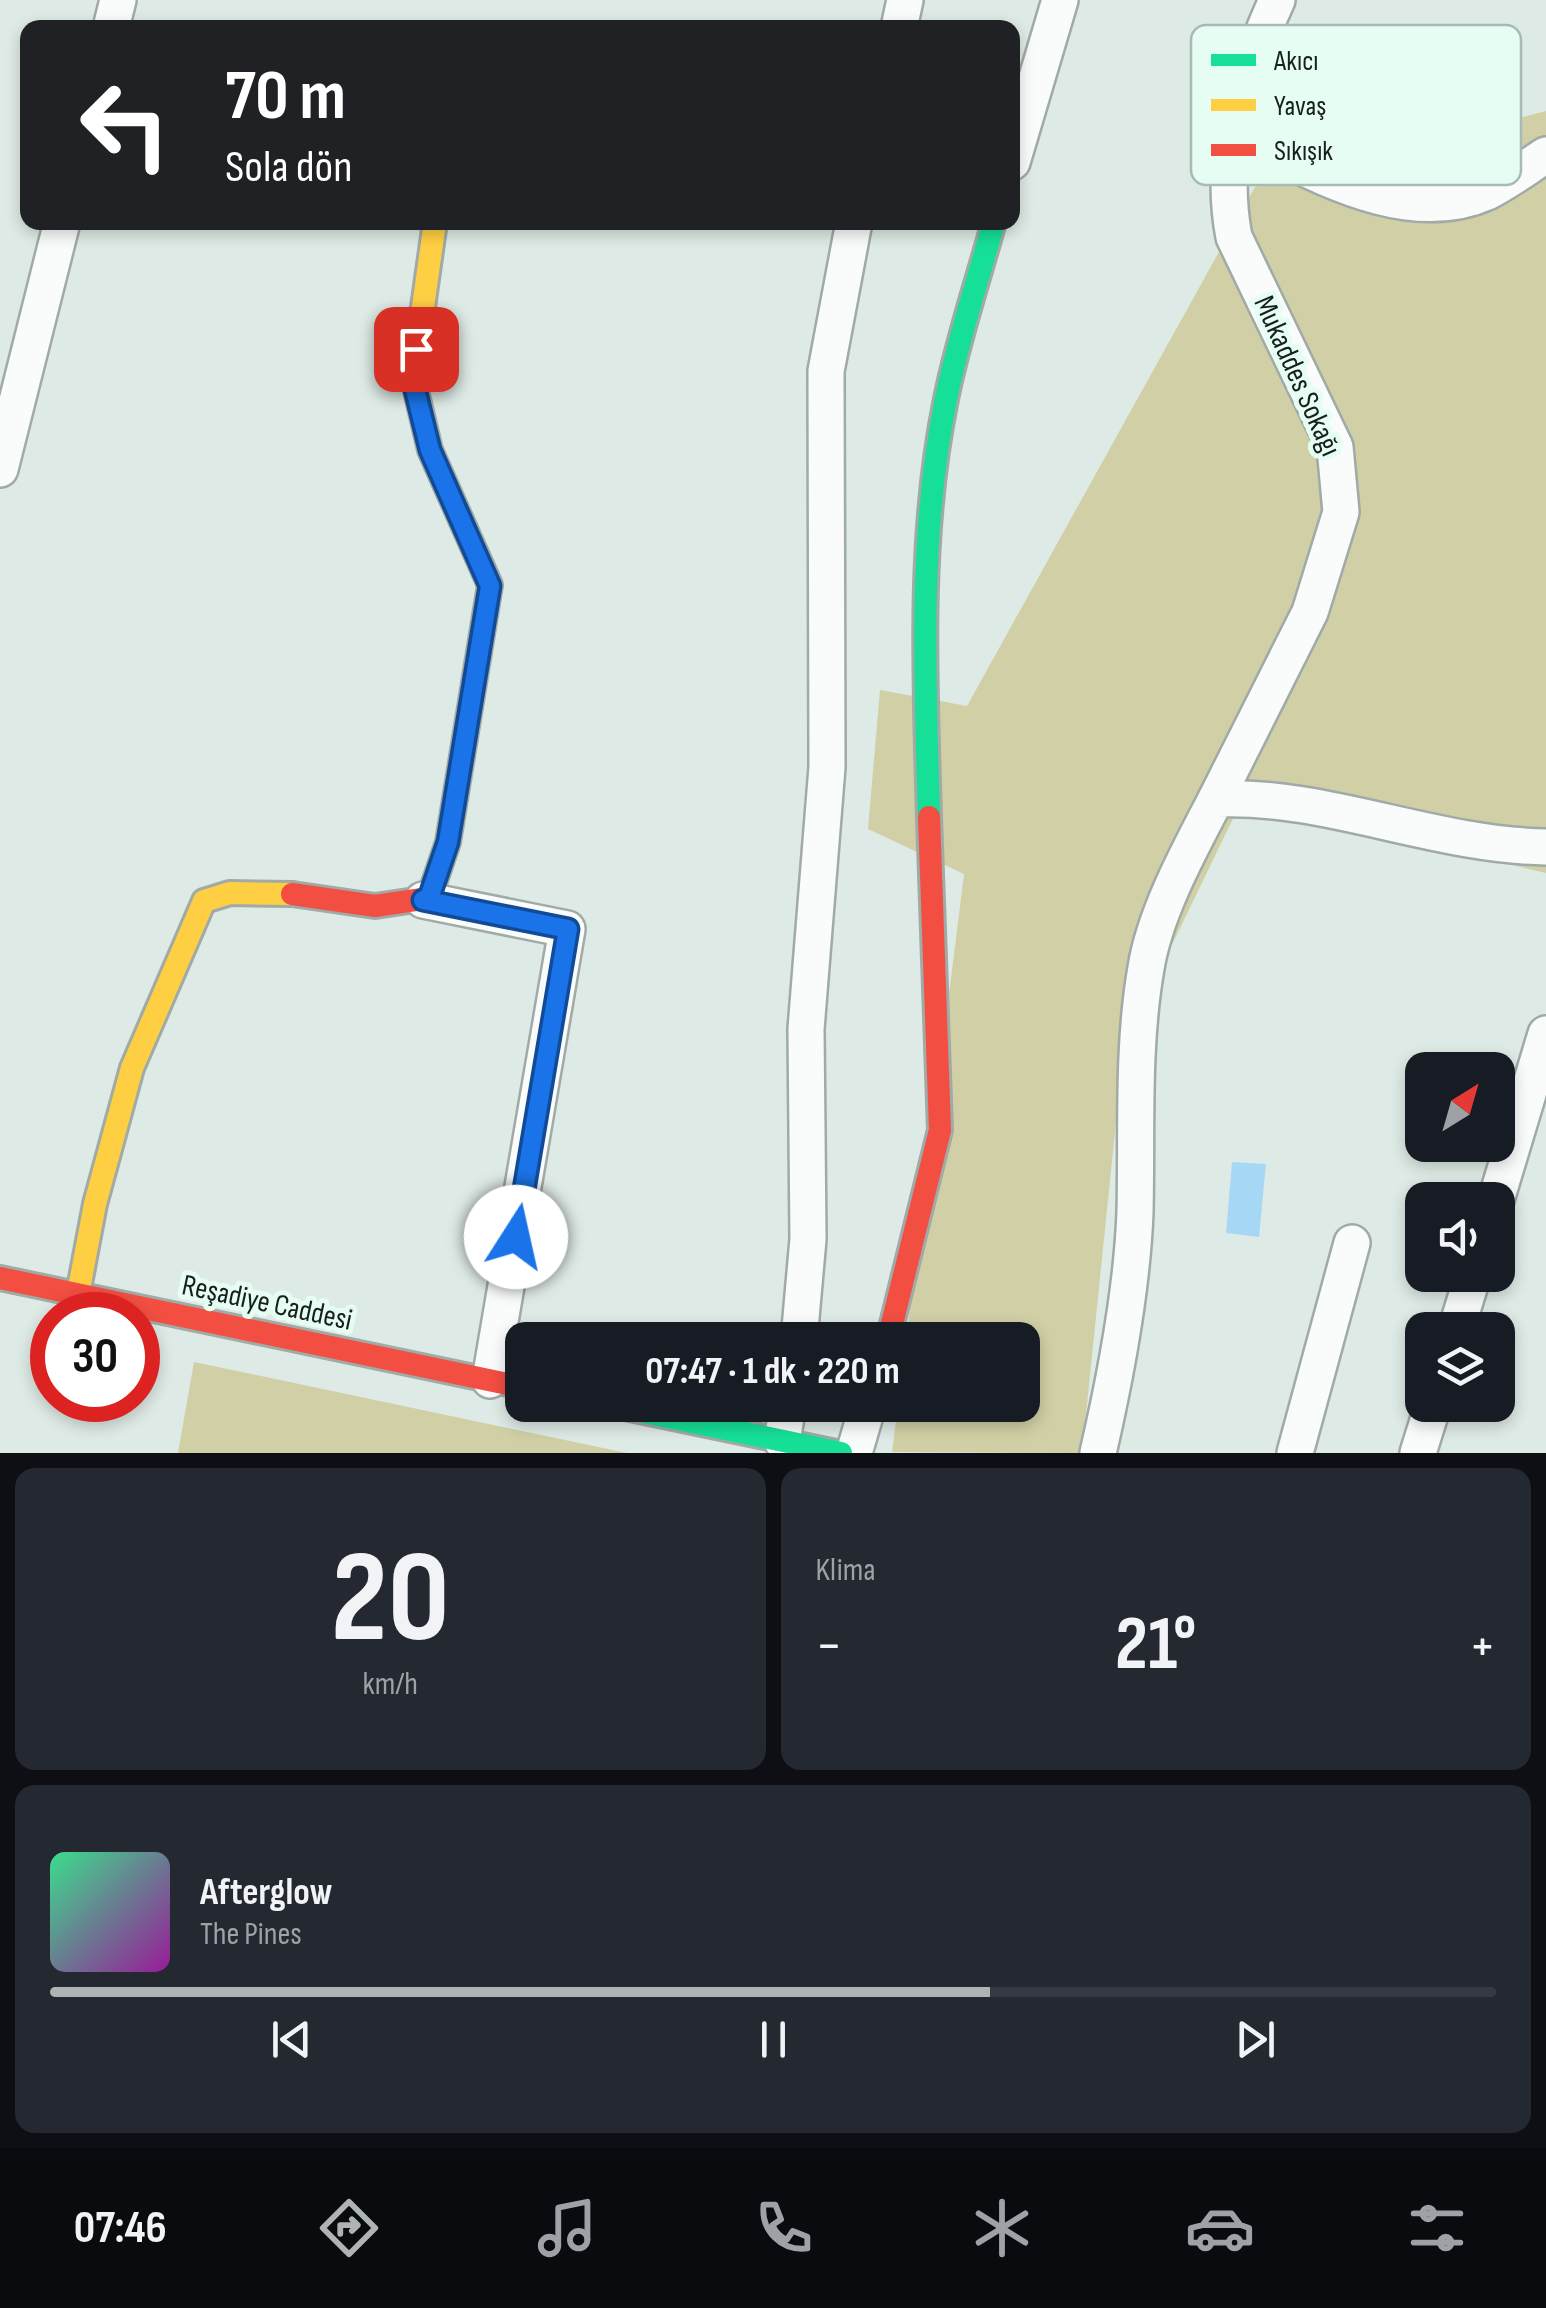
<!DOCTYPE html>
<html lang="tr">
<meta charset="utf-8">
<style>
:root{--surface:#171b24;--page:#242831;--text:#f1f3f6;--muted:#9ea1a6;--line:#363941;--accent:#aeb4b4}
body{margin:0;font-family:"Sofia Sans Condensed",sans-serif;background:var(--page);color:var(--text);height:100vh;display:flex;flex-direction:column;font-size:38px;white-space:nowrap}
*{box-sizing:border-box;margin:0}
p{font-size:32px;color:var(--muted)}
.icon{flex:none;width:55px;height:55px;fill:none;stroke:currentColor;stroke-width:2;stroke-linecap:round;stroke-linejoin:round}
.map{position:relative;height:1453px;overflow:hidden}
.sheet{display:flex;flex-direction:column;gap:15px;padding:15px;background:#0d0f14;flex:1}
.sheet>*{flex:none}
.guide{position:absolute;left:20px;top:20px;width:1000px;height:210px;border-radius:20px;box-shadow:0 5px 15px #0003;background:#202124;color:#fff;overflow:hidden}
.needle{width:65px;rotate:37deg}
.controls{position:absolute;left:1405px;top:1052px;display:grid;gap:20px}
.controls a{display:grid;place-items:center;width:110px;height:110px;border-radius:20px;background:var(--surface);box-shadow:0 5px 15px #0003;font-size:50px}
.speed{position:absolute;left:30px;top:1292px;display:flex;gap:20px;font-size:50px;font-weight:700;text-align:center}
.speed>*{display:grid;place-content:center;width:130px;height:130px;border-radius:50%;background:var(--surface);box-shadow:0 5px 15px #0003;line-height:1}
.speed .limit{border:15px solid #d22;background:#fff;color:#111}
.pin{position:absolute;display:grid;place-items:center;width:85px;height:85px;color:#fff;margin:-42px;border-radius:20px;box-shadow:0 5px 15px #0006}
.me{position:absolute;width:110px;margin:-55px;rotate:10deg;stroke-linejoin:round;filter:drop-shadow(0 0 8px #0008)}
.turn{display:flex;align-items:center;gap:35px;height:210px;padding:0 40px;font-size:45px}
.turn .icon{width:130px;height:130px;stroke-width:2.5}
.turn b{display:block;font-size:70px;line-height:85px}
.big{font-size:75px;font-weight:700;line-height:1.1}
.sheet .widget{flex:1;display:flex;flex-direction:column;justify-content:center;gap:15px;min-width:0;padding:0 35px;border-radius:20px;background:var(--page)}
.sheet .dial{align-items:center;gap:0}
.dial b{font-size:130px;line-height:1}
.song{display:flex;align-items:center;gap:30px}
.cover{width:120px;height:120px;border-radius:15px;background:linear-gradient(135deg,hsl(150 70% 55%),hsl(300 70% 35%))}
.played{height:10px;border-radius:5px;background:linear-gradient(90deg,var(--accent) 65%,var(--line) 65%)}
.keys{display:flex;justify-content:space-around;direction:ltr}
.heat{display:flex;justify-content:space-between;align-items:center;font-size:55px;direction:ltr}
.sheet .tiles{flex:1;display:grid;gap:15px;grid-template-columns:1fr 1fr}
.widget:last-child{grid-column:span 2}
.trip{position:absolute;left:505px;top:1322px;width:535px;height:100px;border-radius:20px;background:var(--surface);box-shadow:0 5px 15px #0003;font-weight:700;line-height:100px;text-align:center}
.menu{display:flex;height:160px;justify-content:space-around;align-items:center;background:#090b0e;color:var(--muted)}
.menu .icon{width:70px;height:70px}
.menu .on{color:var(--accent)}
.menu b{font-size:45px;color:var(--text)}
.map>svg:first-child{display:block}
.forest{fill:#d0cfa5}
.water{fill:#a6d8f6}
.lines{fill:none;stroke-linecap:round;stroke-linejoin:round}
.street-casing{stroke:#a0aaa6;stroke-width:40}
.fast-casing{stroke:#a0aaa6;stroke-width:28}
.slow-casing{stroke:#a0aaa6;stroke-width:28}
.jam-casing{stroke:#a0aaa6;stroke-width:28}
.street{stroke:#fafcfb;stroke-width:35}
.fast{stroke:#16e098;stroke-width:22}
.slow{stroke:#ffcf43;stroke-width:22}
.jam{stroke:#f24e42;stroke-width:22}
.route-casing{stroke:#114b97;stroke-width:25}
.route{stroke:#1a73e8;stroke-width:18}
.labels{text-anchor:middle;dominant-baseline:central;stroke-width:10;stroke-linejoin:round;paint-order:stroke}
.street-label{font-size:30px;fill:#18201d;stroke:#e5fdf3}
.key{fill:#e5fdf3;stroke:#a8bbb3;stroke-width:2.5}
.key-label{font-size:28px;fill:#18201d}
</style>
<div class="map">
<svg width="1546" height="1453" viewBox="0 0 1546 1453">
<rect width="100%" height="100%" fill="#deeae5"/>
<g class="forest">
<path d="M1546,111v762l-305,-71 -117,242 -42,409 -190,-1 6,-47h124v-65h-116l58,-466 -96,-45 12,-139 87,16 288,-519z"/>
<path d="M194,1362l433,91h-449z"/>
</g>
<path class="water" d="M1232,1162l34,2 -7,73 -33,-4z"/>
<g class="lines">
<g class="street-casing">
<g id="street">
<path d="M111,28l7,-28"/>
<path d="M899,28l6,-28"/>
<path d="M1230,133c75,33 172,97 257,59 20,-10 40,-25 59,-37"/>
<path d="M1012,162l48,-162"/>
<path d="M0,469l62,-247"/>
<path d="M1216,799l94,-187 31,-100 -6,-65 -101,-210c-16,-83 9,-162 43,-237"/>
<path d="M423,900l144,29 -77,451"/>
<path d="M1496,1200l50,-166"/>
<path d="M1456,1330l17,-55"/>
<path d="M799,1340l9,-101 -2,-210 21,-262 -1,-396 28,-149"/>
<path d="M782,1441l6,-36"/>
<path d="M854,1453l14,-48"/>
<path d="M1098,1453c18,-78 34,-161 37,-241 2,-81 -3,-164 11,-244 9,-56 44,-119 70,-169 109,-5 216,46 330,48"/>
<path d="M1295,1453l57,-210"/>
<path d="M1418,1453l15,-48"/>
</g>
</g>
<g class="fast-casing">
<g id="fast">
<path d="M929,817c-4,-138 -11,-282 17,-418 12,-60 32,-119 48,-177"/>
<path d="M611,1405l230,48"/>
</g>
</g>
<g class="slow-casing">
<g id="slow">
<path d="M413,378l22,-156"/>
<path d="M78,1294l17,-90 37,-136 72,-167 26,-8 62,1"/>
</g>
</g>
<g class="jam-casing">
<g id="jam">
<path d="M292,894l83,12 54,-8 19,-56 42,-257 -60,-135 -17,-72"/>
<path d="M0,1278l522,109"/>
<path d="M888,1340l52,-210 -11,-313"/>
</g>
</g>
<use href="#street" class="street"/>
<use href="#fast" class="fast"/>
<use href="#slow" class="slow"/>
<use href="#jam" class="jam"/>
</g>
<g class="lines">
<g class="route-casing">
<path id="route" d="M416,349l-3,32 17,69 60,136 -42,256 -19,56 -6,2 145,29 -52,308"/>
</g>
<use href="#route" class="route"/>
</g>
<g class="labels">
<g class="street-label">
<text transform="translate(1297 376) rotate(66)">Mukaddes Sokağı</text>
<text transform="translate(267 1303) rotate(12)">Reşadiye Caddesi</text>
</g>
</g>
<rect x="1191" y="25" width="330" height="160" rx="15" class="key"/>
<rect x="1211" y="54" width="45" height="12" fill="#16e098"/>
<rect x="1211" y="99" width="45" height="12" fill="#ffcf43"/>
<rect x="1211" y="144" width="45" height="12" fill="#f24e42"/>
<g class="key-label">
<text x="1274" y="70">Akıcı</text>
<text x="1274" y="115">Yavaş</text>
<text x="1274" y="160">Sıkışık</text>
</g>
</svg>
<div class="controls">
<a><svg class="needle" viewBox="-14 -14 28 28"><path d="M0-13l5 13h-10z" fill="#e53935"/><path d="M0 13l5-13h-10z" fill="#9ea1a6"/></svg></a>
<a><svg class="icon" aria-label="sound" viewBox="0 0 24 24"><path d="M4 9h4l5-4v14l-5-4H4zM17 9q2 3 0 6"/></svg></a>
<a><svg class="icon" aria-label="layers" viewBox="0 0 24 24"><path d="M12 4l9 5-9 5-9-5zM3 14l9 5 9-5"/></svg></a>
</div>
<div class="speed"><div class="limit">30</div></div>
<div class="pin" style="left:416px;top:349px;background:#d93025"><svg class="icon" aria-label="arrive" viewBox="0 0 24 24"><path d="M6 21V4h12l-3 4 3 4H6"/></svg></div>
<svg class="me" style="left:516px;top:1237px" viewBox="-20 -20 40 40"><circle r="19" fill="#fff"/><path d="M0-13L10 11 0 6-10 11z" fill="#1a73e8"/></svg>
<div class="trip">07:47 · 1 dk · 220 m</div>
<div class="guide">
<div class="turn"><svg class="icon" aria-label="left" viewBox="0 0 24 24"><path d="M17 20v-9H6M10 6l-5 5 5 5"/></svg><div><b>70 m</b>Sola dön</div></div>
</div>
</div>
<section class="sheet">
<div class="tiles">
<div class="widget dial"><b>20</b><p>km/h</p></div>
<div class="widget"><p>Klima</p>
<div class="heat"><a>−</a><b class="big">21°</b><a>+</a></div>
</div>
<div class="widget">
<div class="song"><i class="cover"></i><div><b>Afterglow</b><p>The Pines</p></div></div>
<div class="played"></div>
<div class="keys"><svg class="icon" aria-label="previous" viewBox="0 0 24 24"><path d="M18 5L8 12l10 7zM5 5v14"/></svg><svg class="icon" aria-label="pause" viewBox="0 0 24 24"><path d="M8 5v14M16 5v14"/></svg><svg class="icon" aria-label="next" viewBox="0 0 24 24"><path d="M6 5l10 7-10 7zM19 5v14"/></svg></div>
</div>
</div>
</section>
<nav class="menu">
<b>07:46</b>
<svg class="icon on" aria-label="directions" viewBox="0 0 24 24"><path d="M12 3l9 9-9 9-9-9zM9 14v-3h6M13 9l2 2-2 2"/></svg>
<svg class="icon" aria-label="music" viewBox="0 0 24 24"><path d="M9 18V5l10-2v13"/><circle cx="6" cy="18" r="3"/><circle cx="16" cy="16" r="3"/></svg>
<svg class="icon" aria-label="phone" viewBox="0 0 24 24"><path d="M5 4h4l2 5-3 2q2 4 5 5l2-3 5 2v4C11 20 4 13 5 4z"/></svg>
<svg class="icon" aria-label="climate" viewBox="0 0 24 24"><path d="M12 3v18M4 7l16 10M4 17L20 7"/></svg>
<svg class="icon" aria-label="car" viewBox="0 0 24 24"><path d="M5 17H2v-5l4-1 3-4h7l3 4 3 1v5h-3M9 17h6M6 11h13"/><circle cx="7" cy="17" r="2"/><circle cx="17" cy="17" r="2"/></svg>
<svg class="icon" aria-label="filters" viewBox="0 0 24 24"><path d="M4 7h16M4 17h16"/><circle cx="9" cy="7" r="2"/><circle cx="15" cy="17" r="2"/></svg>
</nav>
